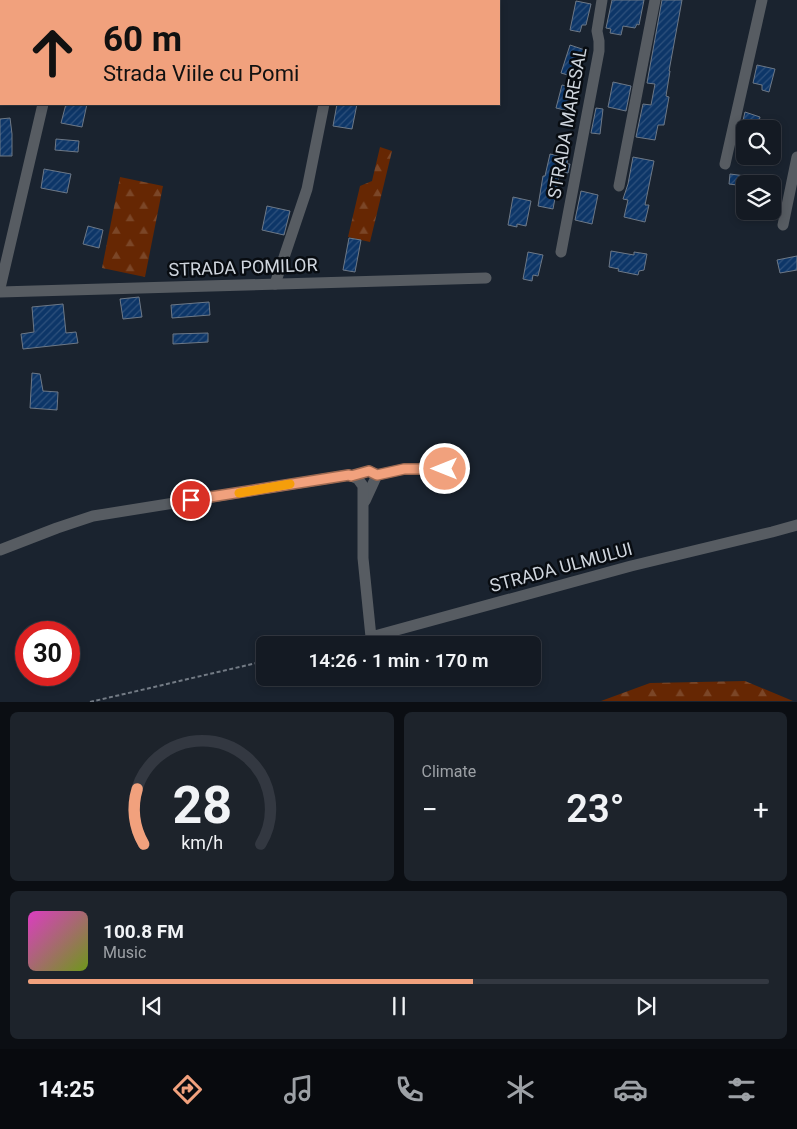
<!DOCTYPE html>
<meta charset="utf-8">
<style>
:root{--surface:#141a23;--page:#1d232b;--text:#f1f3f6;--muted:#9da1a6;--line:#333841;--accent:#f1a17d}
body{margin:0;font-family:Roboto,sans-serif;background:var(--page);color:var(--text);height:100vh;display:flex;flex-direction:column;font-size:19px;white-space:nowrap}
*{box-sizing:border-box;margin:0}
p{font-size:16px;color:var(--muted)}
.icon{flex:none;width:28px;height:28px;fill:none;stroke:currentColor;stroke-width:2;stroke-linecap:round;stroke-linejoin:round}
.map{position:relative;height:702px;overflow:hidden}
.side{display:flex;flex-direction:column;gap:10px;padding:10px;background:#0b0e13;flex:1}
.side>*{flex:none}
.guide{position:absolute;left:0px;top:0px;width:500px;height:105px;box-shadow:0 2px 8px #0003,0 0 0 1px var(--line);background:#f1a17d;color:#111;overflow:hidden}
.tools{position:absolute;left:736px;top:120px;display:grid;gap:10px}
.tools a{display:grid;place-items:center;width:45px;height:45px;border-radius:8px;background:var(--surface);box-shadow:0 2px 8px #0003,0 0 0 1px var(--line);font-size:25px}
.speed{position:absolute;left:15px;top:621px;display:flex;gap:10px;font-size:25px;font-weight:700;text-align:center}
.speed>*{display:grid;place-content:center;width:65px;height:65px;border-radius:50%;background:var(--surface);box-shadow:0 2px 8px #0003,0 0 0 1px var(--line);line-height:1}
.speed .limit{border:8px solid #d22;background:#fff;color:#111}
.pin{position:absolute;display:grid;place-items:center;width:42px;height:42px;color:#fff;margin:-21px;border:2px solid #fff;border-radius:50%;box-shadow:0 1px 5px #0007}
.me{position:absolute;width:55px;margin:-28px;rotate:270deg;stroke-linejoin:round;filter:drop-shadow(0 0 4px #0008)}
.turn{display:flex;align-items:center;gap:18px;height:105px;padding:0 20px;font-size:22px}
.turn .icon{width:65px;height:65px;stroke-width:2.5}
.turn b{display:block;font-size:35px;line-height:42px}
.big{font-size:38px;font-weight:600;line-height:1.1}
.side .card{flex:1;display:flex;flex-direction:column;justify-content:center;gap:8px;min-width:0;padding:0 18px;border-radius:8px;background:var(--page)}
.side .dial{align-items:center;gap:0}
.dial svg{height:130px;overflow:visible;fill:none;stroke:var(--line);stroke-width:7;stroke-linecap:round;text-anchor:middle}
.dial text{fill:var(--text);stroke:none}
.song{display:flex;align-items:center;gap:15px}
.cover{width:60px;height:60px;border-radius:8px;background:linear-gradient(135deg,hsl(310 70% 55%),hsl(80 70% 35%))}
.played{height:5px;border-radius:2px;background:linear-gradient(90deg,var(--accent) 60%,var(--line) 60%)}
.keys{display:flex;justify-content:space-around;direction:ltr}
.heat{display:flex;justify-content:space-between;align-items:center;font-size:28px;direction:ltr}
.side .tiles{flex:1;display:grid;gap:10px;grid-template-columns:1fr 1fr}
.card:last-child{grid-column:span 2}
.trip{position:absolute;left:256px;top:636px;width:285px;height:50px;border-radius:8px;background:var(--surface);box-shadow:0 2px 8px #0003,0 0 0 1px var(--line);font-weight:600;line-height:50px;text-align:center}
.menu{display:flex;height:80px;justify-content:space-around;align-items:center;background:#080a0e;color:var(--muted)}
.menu .icon{width:35px;height:35px}
.menu .active{color:var(--accent)}
.menu b{font-size:22px;color:var(--text)}
.map>svg:first-child{display:block}
.forest{fill:url(#forest-firs)}
.building{fill:url(#building-hatch);stroke:#6d7886}
.lines{fill:none;stroke-linecap:round;stroke-linejoin:round}
.path{stroke:#737b85;stroke-width:2;stroke-dasharray:4 2.5;stroke-linecap:butt}
.lane{stroke:#575c62;stroke-width:5.5}
.street{stroke:#575c62;stroke-width:11}
.route-casing{stroke:#9d6951;stroke-width:12}
.route{stroke:#f1a17d;stroke-width:9}
.slow{stroke:#f59e0b;stroke-width:9}
.labels{text-anchor:middle;dominant-baseline:central;stroke-width:5;stroke-linejoin:round;paint-order:stroke}
.street-label{font-size:18px;fill:#d0d6de;stroke:#080c11}
</style>
<div class="map">
<svg width="797" height="702" viewBox="0 0 797 702">
<defs>
<pattern id="forest-firs" width="22" height="20" patternUnits="userSpaceOnUse" patternTransform="scale(1.25)"><rect width="22" height="20" fill="#662703"/><path d="M5 1l3.5 6h-7zM16 11l3.5 6h-7z" fill="#7b4627"/></pattern>
<pattern id="building-hatch" width="6" height="6" patternUnits="userSpaceOnUse" patternTransform="scale(1.25)"><rect width="6" height="6" fill="#0d3668"/><path d="M-1 1l2-2M0 6l6-6M5 7l2-2" fill="none" stroke="#2f527d"/></pattern>
</defs>
<rect width="100%" height="100%" fill="#1a232f"/>
<g class="forest">
<path d="M380,147l12,4 -22,91 -22,-5 12,-51 12,-5z"/>
<path d="M120,177l43,9 -18,91 -43,-9z"/>
<path d="M745,681l48,20h-192l49,-18z"/>
</g>
<g class="building">
<path d="M612,0h32l-5,25 -2,-1 -2,4 -12,-2 -2,9 -11,-2 1,-4 -5,-1z"/>
<path d="M662,0h20l-13,71h1l-4,25 3,1 -5,28h-6l-3,15 -19,-3 7,-33 8,1 4,-21 -8,-1z"/>
<path d="M576,1l15,3 -5,21h-4l-2,7 -10,-2z"/>
<path d="M570,45l15,5 -7,22 -5,-2 -2,6 -10,-3z"/>
<path d="M757,65l18,4 -6,23 -7,-2v-5l-9,-2z"/>
<path d="M613,82l18,4 -5,25 -18,-4z"/>
<path d="M562,85l12,3 -5,23 -13,-3z"/>
<path d="M66,104h21l-5,23 -21,-4z"/>
<path d="M337,104h20l-5,25 -19,-3z"/>
<path d="M596,108l7,1 -3,25 -9,-1z"/>
<path d="M745,112l15,5 -3,12h-16z"/>
<path d="M10,118l2,16v22h-12v-37z"/>
<path d="M56,139l23,2 -1,11 -23,-2z"/>
<path d="M550,154l18,4 -1,6h3l-2,9 -8,-2 -7,38 -15,-3 5,-30h2z"/>
<path d="M633,157l21,4 -9,44h4l-4,17 -21,-5 4,-17 -5,-1 5,-15z"/>
<path d="M44,169l27,5 -4,19 -26,-5z"/>
<path d="M730,174l16,2 -1,10 -16,-2z"/>
<path d="M581,191l17,4 -6,29 -17,-4z"/>
<path d="M513,197l18,4 -5,25 -9,-2v3l-9,-2z"/>
<path d="M267,206l23,5 -6,24 -22,-5z"/>
<path d="M88,226l15,4 -4,18 -16,-4z"/>
<path d="M349,238l12,2 -6,32 -12,-2z"/>
<path d="M611,251l23,4v-3l13,2 -3,16 -5,1 -1,4 -20,-4 1,-2 -10,-2z"/>
<path d="M528,252l15,3 -5,21 -5,-1 -1,6 -9,-2z"/>
<path d="M797,256v14l-17,3 -3,-13z"/>
<path d="M139,297l3,20 -19,2 -3,-20z"/>
<path d="M209,302l1,13 -38,3 -1,-13z"/>
<path d="M63,304l3,29 10,-1 2,11 -55,6 -2,-15 13,-2 -2,-25z"/>
<path d="M208,333v9l-35,2v-10z"/>
<path d="M32,373l8,1 3,17 15,1 -1,18 -27,-2z"/>
</g>
<g class="lines">
<g class="path">
<path d="M334,645l27,-6"/>
<path d="M90,702l175,-41"/>
</g>
<path class="lane" d="M0,95h1"/>
<g class="street">
<path d="M65,1v-1"/>
<path d="M189,1v-1"/>
<path d="M345,1v-1"/>
<path d="M725,164l37,-164"/>
<path d="M619,186l36,-186"/>
<path d="M783,225l14,-68"/>
<path d="M561,252l38,-201v-10l-2,-10 5,-31"/>
<path d="M275,284l32,-95 17,-85"/>
<path d="M0,288l43,-184"/>
<path d="M0,292l486,-14"/>
<path d="M351,476l18,-5 8,4"/>
<path d="M365,501l12,-26 27,-6h41"/>
<path d="M0,550l57,-22 36,-12 256,-41 9,4 5,7v72l8,79 260,-71 141,-34 25,-7"/>
</g>
</g>
<g class="lines">
<g class="route-casing">
<path id="route" d="M191,500l158,-25 2,1 18,-5 8,4 27,-6h41"/>
</g>
<use href="#route" class="route"/>
<path class="slow" d="M239,493l51,-9"/>
</g>
<g class="labels">
<g class="street-label">
<text transform="translate(567 123) rotate(-80)">STRADA MARESAL</text>
<text transform="translate(243 267) rotate(-2)">STRADA POMILOR</text>
<text transform="translate(561 567) rotate(-15)">STRADA ULMULUI</text>
</g>
</g>
</svg>
<div class="tools">
<a><svg class="icon" aria-label="search" viewBox="0 0 24 24"><circle cx="10" cy="10" r="6"/><path d="M15 15l6 6"/></svg></a>
<a><svg class="icon" aria-label="layers" viewBox="0 0 24 24"><path d="M12 4l9 5-9 5-9-5zM3 14l9 5 9-5"/></svg></a>
</div>
<div class="speed"><div class="limit">30</div></div>
<div class="pin" style="left:191px;top:500px;background:#d93025"><svg class="icon" aria-label="arrive" viewBox="0 0 24 24"><path d="M6 21V4h12l-3 4 3 4H6"/></svg></div>
<svg class="me" style="left:445px;top:469px" viewBox="-20 -20 40 40"><circle r="17" fill="#f1a17d" stroke="#fff" stroke-width="3"/><path d="M0-11L8 9 0 5-8 9z" fill="#fff"/></svg>
<div class="trip">14:26 · 1 min · 170 m</div>
<div class="guide">
<div class="turn"><svg class="icon" aria-label="ahead" viewBox="0 0 24 24"><path d="M12 20V5M6 11l6-6 6 6"/></svg><div><b>60 m</b>Strada Viile cu Pomi</div></div>
</div>
</div>
<section class="side">
<div class="tiles">
<div class="card dial"><svg viewBox="0 0 100 80">
<path d="M14 69A42 42 0 1 1 86 69"/>
<path d="M14 69A42 42 0 0 1 10 35" stroke="#f1a17d"/>
<text x="50" y="56" font-size="32" font-weight="700">28</text>
<text x="50" y="72" font-size="11">km/h</text>
</svg></div>
<div class="card"><p>Climate</p>
<div class="heat"><a>−</a><b class="big">23°</b><a>+</a></div>
</div>
<div class="card">
<div class="song"><i class="cover"></i><div><b>100.8 FM</b><p>Music</p></div></div>
<div class="played"></div>
<div class="keys"><svg class="icon" aria-label="previous" viewBox="0 0 24 24"><path d="M18 5L8 12l10 7zM5 5v14"/></svg><svg class="icon" aria-label="pause" viewBox="0 0 24 24"><path d="M8 5v14M16 5v14"/></svg><svg class="icon" aria-label="next" viewBox="0 0 24 24"><path d="M6 5l10 7-10 7zM19 5v14"/></svg></div>
</div>
</div>
</section>
<nav class="menu">
<b>14:25</b>
<svg class="icon active" aria-label="directions" viewBox="0 0 24 24"><path d="M12 3l9 9-9 9-9-9zM9 14v-3h6M13 9l2 2-2 2"/></svg>
<svg class="icon" aria-label="music" viewBox="0 0 24 24"><path d="M9 18V5l10-2v13"/><circle cx="6" cy="18" r="3"/><circle cx="16" cy="16" r="3"/></svg>
<svg class="icon" aria-label="phone" viewBox="0 0 24 24"><path d="M5 4h4l2 5-3 2q2 4 5 5l2-3 5 2v4C11 20 4 13 5 4z"/></svg>
<svg class="icon" aria-label="climate" viewBox="0 0 24 24"><path d="M12 3v18M4 7l16 10M4 17L20 7"/></svg>
<svg class="icon" aria-label="car" viewBox="0 0 24 24"><path d="M5 17H2v-5l4-1 3-4h7l3 4 3 1v5h-3M9 17h6M6 11h13"/><circle cx="7" cy="17" r="2"/><circle cx="17" cy="17" r="2"/></svg>
<svg class="icon" aria-label="filters" viewBox="0 0 24 24"><path d="M4 7h16M4 17h16"/><circle cx="9" cy="7" r="2"/><circle cx="15" cy="17" r="2"/></svg>
</nav>
